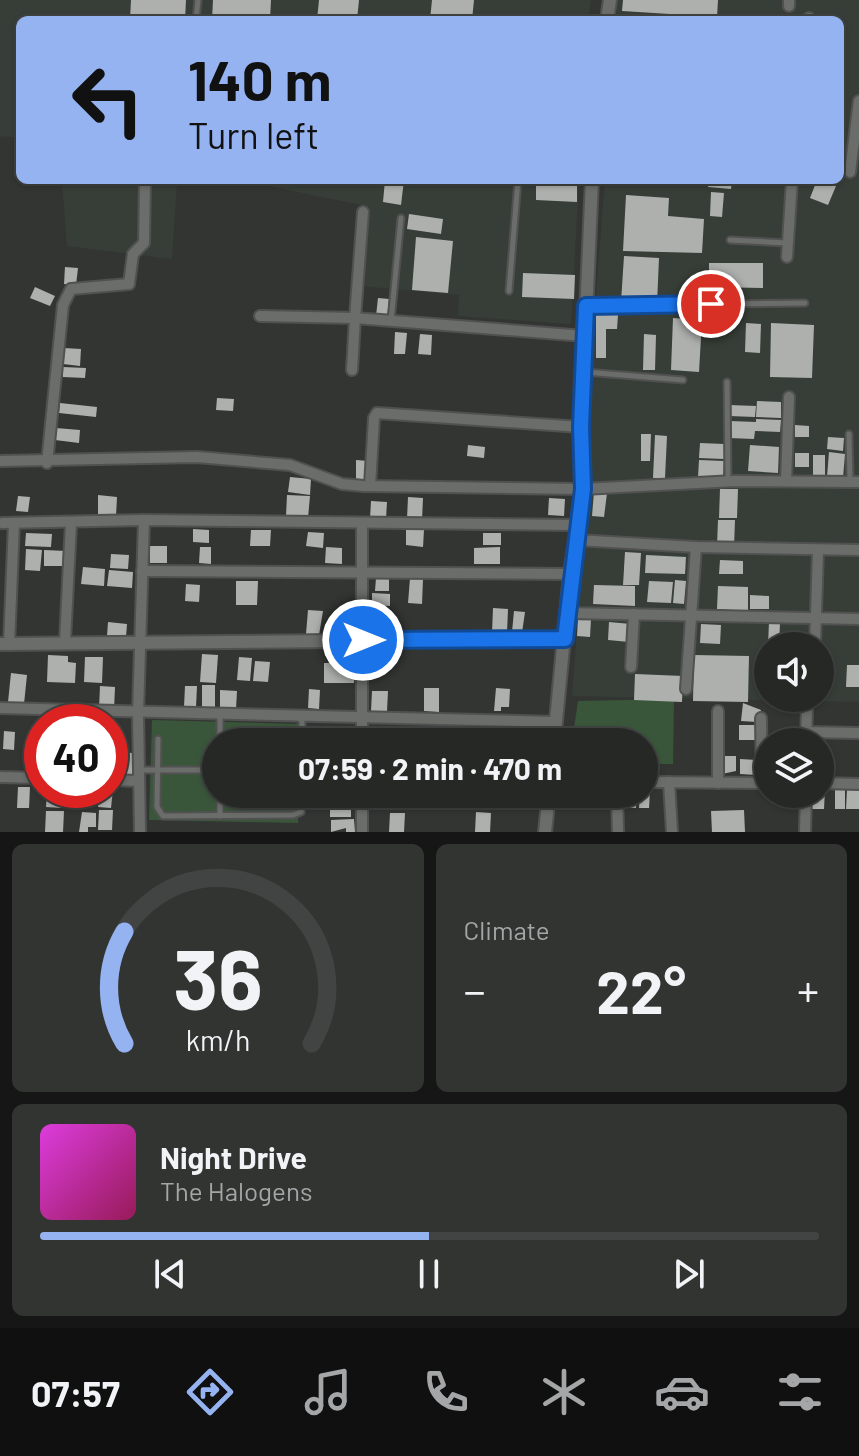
<!DOCTYPE html>
<meta charset="utf-8">
<style>
:root{--surface:#262826;--page:#323432;--text:#f1f3f6;--muted:#a4a6a7;--line:#424443;--accent:#95b2f1}
body{margin:0;font-family:Barlow,sans-serif;background:var(--page);color:var(--text);height:100vh;display:flex;flex-direction:column;font-size:30px;white-space:nowrap}
*{box-sizing:border-box;margin:0}
p{font-size:26px;color:var(--muted)}
.icon{flex:none;width:44px;height:44px;fill:none;stroke:currentColor;stroke-width:2;stroke-linecap:round;stroke-linejoin:round}
.map{position:relative;height:832px;overflow:hidden}
.panel{display:flex;flex-direction:column;gap:12px;padding:12px;background:#151615;flex:1}
.panel>*{flex:none}
.guide{position:absolute;left:16px;top:16px;width:828px;height:168px;border-radius:12px;box-shadow:0 2px 6px #0004,0 0 0 2px var(--line);background:#95b2f1;color:#111;overflow:hidden}
.fabs{position:absolute;left:754px;top:632px;display:grid;gap:16px}
.fabs a{display:grid;place-items:center;width:80px;height:80px;border-radius:50%;background:var(--surface);box-shadow:0 2px 6px #0004,0 0 0 2px var(--line);font-size:40px}
.speed{position:absolute;left:24px;top:704px;display:flex;gap:16px;font-size:40px;font-weight:700;text-align:center}
.speed>*{display:grid;place-content:center;width:104px;height:104px;border-radius:50%;background:var(--surface);box-shadow:0 2px 6px #0004,0 0 0 2px var(--line);line-height:1}
.speed .limit{border:12px solid #d22;background:#fff;color:#111}
.pin{position:absolute;display:grid;place-items:center;width:68px;height:68px;color:#fff;margin:-34px;border:4px solid #fff;border-radius:50%;box-shadow:0 2px 8px #0007}
.me{position:absolute;width:88px;margin:-44px;rotate:90deg;stroke-linejoin:round;filter:drop-shadow(0 0 6px #0008)}
.turn{display:flex;align-items:center;gap:28px;height:168px;padding:0 40px;font-size:36px}
.turn .icon{width:104px;height:104px;stroke-width:2.5}
.turn b{display:block;font-size:56px;line-height:68px}
.big{font-size:60px;font-weight:700;line-height:1.1}
.panel .tile{flex:1;display:flex;flex-direction:column;justify-content:center;gap:12px;min-width:0;padding:0 28px;border-radius:12px;background:var(--page)}
.panel .dial{align-items:center;gap:0}
.dial svg{height:208px;overflow:visible;fill:none;stroke:var(--line);stroke-width:7;stroke-linecap:round;text-anchor:middle}
.dial text{fill:var(--text);stroke:none}
.song{display:flex;align-items:center;gap:24px}
.cover{width:96px;height:96px;border-radius:12px;background:linear-gradient(135deg,hsl(300 70% 55%),hsl(330 70% 35%))}
.played{height:8px;border-radius:4px;background:linear-gradient(90deg,var(--accent) 50%,var(--line) 50%)}
.keys{display:flex;justify-content:space-around;direction:ltr}
.heat{display:flex;justify-content:space-between;align-items:center;font-size:44px;direction:ltr}
.panel .tiles{flex:1;display:grid;gap:12px;grid-template-columns:1fr 1fr}
.tile:last-child{grid-column:span 2}
.trip{position:absolute;left:202px;top:728px;width:456px;height:80px;border-radius:40px;background:var(--surface);box-shadow:0 2px 6px #0004,0 0 0 2px var(--line);font-weight:700;line-height:80px;text-align:center}
.tabs{display:flex;height:128px;justify-content:space-around;align-items:center;background:#0f100f;color:var(--muted)}
.tabs .icon{width:56px;height:56px}
.tabs .active{color:var(--accent)}
.tabs b{font-size:36px;color:var(--text)}
.map>svg:first-child{display:block}
.built{fill:#373e37;fill-rule:evenodd}
.green{fill:#3a563a}
.building{fill:#aeb0ae}
.lines{fill:none;stroke-linecap:round;stroke-linejoin:round}
.service-casing{stroke:#505150;stroke-width:9}
.minor-casing{stroke:#505150;stroke-width:14}
.tertiary-casing{stroke:#505150;stroke-width:16}
.service{stroke:#6b6d6a;stroke-width:5}
.minor{stroke:#6b6d6a;stroke-width:10}
.tertiary{stroke:#6b6d6a;stroke-width:12}
.route-casing{stroke:#114b97;stroke-width:20}
.route{stroke:#1a73e8;stroke-width:14}
</style>
<div class="map">
<svg width="859" height="832" viewBox="0 0 859 832">
<rect width="100%" height="100%" fill="#333533"/>
<g class="built">
<path d="M0,0h591l-3,20h-568v118l-20,-2z"/>
<path d="M618,0h241v702l-287,-6 17,-219 4,-142 12,-155h235v-160h-224zM768,646h52v52h-52z"/>
<path d="M62,180h115l-5,79 -105,-13z"/>
<path d="M239,180h340l-8,144 -113,-8 1,-21 -99,-9 1,-81z"/>
</g>
<g class="green">
<path d="M674,699l-1,65h-29v-22h-72l6,-41z"/>
<path d="M152,720l149,4v18h-85v52h83l-1,29 -149,-3z"/>
</g>
<g class="building">
<path d="M131,0h55l-1,20h-55z"/>
<path d="M213,0h58l-1,20h-58z"/>
<path d="M319,0h40l-2,20h-40z"/>
<path d="M432,0h42l-2,20h-42z"/>
<path d="M623,0h95l-1,17 -95,-6z"/>
<path d="M385,180h19l-3,25 -18,-3z"/>
<path d="M709,180h23l-1,9 -23,-2z"/>
<path d="M817,180l19,6 -8,19 -18,-7z"/>
<path d="M536,184l41,1v17l-41,-2z"/>
<path d="M711,192l13,1 -2,24 -12,-1z"/>
<path d="M626,195l43,3 -1,18 36,3 -2,34 -79,-2z"/>
<path d="M409,214l34,5 -2,15 -34,-5z"/>
<path d="M416,237l37,4 -5,52 -36,-3z"/>
<path d="M624,256l35,2 -2,46 -36,-2z"/>
<path d="M709,263h54v25l-54,-1z"/>
<path d="M65,267l13,1 -2,17 -12,-1z"/>
<path d="M523,273l52,2 -1,24 -52,-2z"/>
<path d="M35,287l20,9 -5,10 -20,-8z"/>
<path d="M378,298l11,1 -2,19 -11,-2z"/>
<path d="M596,314l22,1 -1,14h-11v29h-10z"/>
<path d="M673,318l29,2 -3,52 -28,-2z"/>
<path d="M746,323l15,1 -1,29 -15,-1z"/>
<path d="M771,323l43,2 -2,53 -42,-1z"/>
<path d="M395,332l12,1 -2,21h-11z"/>
<path d="M420,334l12,1 -1,20 -13,-1z"/>
<path d="M644,334l12,1 -1,35h-12z"/>
<path d="M64,348l17,1 -1,17 -17,-2z"/>
<path d="M63,367l23,1 -1,10 -22,-1z"/>
<path d="M217,398l17,1 -1,12 -17,-1z"/>
<path d="M757,401l24,1v16l-25,-1z"/>
<path d="M60,403l37,4 -1,10 -37,-4z"/>
<path d="M729,405l27,1 -1,11 -26,-1z"/>
<path d="M756,419l25,1 -1,12 -25,-1 -1,8 -25,-1 1,-17 26,1z"/>
<path d="M795,425l14,1v11h-14z"/>
<path d="M56,428l24,2 -1,13 -24,-3z"/>
<path d="M641,434h10l-1,27h-9z"/>
<path d="M655,435l12,1 -2,42h-12z"/>
<path d="M828,437l16,1 -1,13 -16,-2z"/>
<path d="M700,443l24,1v15l-25,-1z"/>
<path d="M468,445l17,2 -1,11 -17,-2z"/>
<path d="M750,445l29,2 -1,26 -30,-2z"/>
<path d="M829,452l16,2 -2,24 -16,-1z"/>
<rect x="795" y="453" width="14" height="14"/>
<rect x="813" y="455" width="12" height="22"/>
<path d="M356,460l13,1 -2,23 -11,-1z"/>
<path d="M699,460l25,1 -1,17 -25,-1z"/>
<path d="M290,477l21,2 -1,16 -22,-3z"/>
<path d="M720,489h18l-1,29h-18z"/>
<path d="M594,492l13,1 -3,24 -12,-1z"/>
<path d="M98,495l19,2 -1,19h-5l-1,4 -12,-5z"/>
<path d="M287,495l23,1 -2,22 -22,-2z"/>
<path d="M18,496l12,1 -2,15 -12,-1z"/>
<path d="M408,497l15,1 -1,22 -15,-1z"/>
<path d="M549,498l16,1 -1,17 -16,-1z"/>
<path d="M371,501l16,1 -1,17h-16z"/>
<path d="M718,520h17l-1,27 -17,-1z"/>
<path d="M193,529l16,1v13l-16,-1z"/>
<path d="M406,529l18,1 -1,17 -17,-2z"/>
<path d="M251,530h20l-1,16h-20z"/>
<path d="M308,532l16,1 -1,15 -17,-2z"/>
<path d="M26,533l26,1 -1,13 -26,-1z"/>
<rect x="483" y="533" width="18" height="12"/>
<rect x="150" y="546" width="17" height="17"/>
<path d="M200,547h11v17l-12,-1z"/>
<path d="M326,547l16,1v16l-17,-1z"/>
<path d="M500,547v17h-26v-16z"/>
<path d="M26,549l16,1 -2,21 -15,-1z"/>
<path d="M44,550l22,1v15h-22z"/>
<path d="M625,552l16,1 -2,32h-16z"/>
<path d="M111,554l18,1 -1,14 -18,-1z"/>
<path d="M646,555l40,2 -1,17 -40,-1z"/>
<path d="M720,560l23,1v13h-24z"/>
<path d="M83,567l22,2 -1,17 -23,-2z"/>
<path d="M109,570l24,2 -1,16 -25,-2z"/>
<path d="M376,578h13v13h-14z"/>
<path d="M410,578l13,1 -1,25 -14,-1z"/>
<path d="M675,580l11,1 -2,23 -11,-1z"/>
<path d="M236,581h22l-1,24h-21z"/>
<path d="M649,581l24,1 -2,21 -24,-1z"/>
<path d="M186,584l14,1 -1,17 -14,-1z"/>
<path d="M594,585l41,1v20l-42,-2z"/>
<path d="M718,586l30,1v24l-31,-2z"/>
<path d="M372,593l18,1v12l-18,-1z"/>
<path d="M750,595l19,1v13h-19z"/>
<path d="M493,608l15,1 -1,24h-15z"/>
<path d="M308,610l15,1 -4,24 -13,-1z"/>
<path d="M514,611l11,1 -3,21 -10,-1z"/>
<path d="M578,619h13l-1,18 -13,-1z"/>
<path d="M108,622l19,2 -1,13 -19,-1z"/>
<path d="M609,622l22,2 -2,18 -21,-2z"/>
<path d="M769,622l11,1 -1,22h-11z"/>
<path d="M701,624l20,1 -1,19 -20,-1z"/>
<path d="M202,654l16,1 -2,28 -16,-1z"/>
<path d="M48,655l20,1v6l8,1 -1,20 -28,-1z"/>
<path d="M694,655l55,1 -1,46 -55,-1z"/>
<path d="M85,657h18l-1,26 -18,-1z"/>
<path d="M239,657l13,1 -2,23 -13,-1z"/>
<path d="M255,661l15,1 -2,20 -15,-1z"/>
<path d="M324,663h26l-1,7h6l-1,13h-30z"/>
<path d="M847,665h12v22h-13z"/>
<path d="M11,673l16,2 -3,29 -16,-2z"/>
<path d="M635,674l48,2 -1,26 -48,-2z"/>
<rect x="202" y="685" width="13" height="27"/>
<path d="M100,686l15,1 -1,23 -15,-1z"/>
<path d="M185,686h12l-1,21h-12z"/>
<path d="M424,688h15v24l-15,-1z"/>
<path d="M496,688l14,1 -1,18h-8v4h-7z"/>
<path d="M309,689l11,1 -1,19 -11,-1z"/>
<path d="M220,690l17,1 -1,18h-16z"/>
<path d="M372,691h16l-1,20h-16z"/>
<path d="M743,703l18,7 -4,12 -16,-1z"/>
<rect x="739" y="725" width="16" height="15"/>
<path d="M527,726l16,1 -2,15h-15z"/>
<path d="M461,730l14,1v11h-15z"/>
<path d="M495,730h17v12h-18z"/>
<path d="M4,731l11,1 -1,18 -11,-1z"/>
<path d="M115,752l18,1 -1,24 -19,-2z"/>
<path d="M31,754h11v23h-12z"/>
<path d="M721,756h15v15l-14,3z"/>
<path d="M740,759l17,1 -1,15 -16,-1z"/>
<path d="M18,787h12l-1,21h-12z"/>
<path d="M113,789l-2,19 -13,-1 2,-17z"/>
<rect x="835" y="789" width="10" height="20"/>
<path d="M847,789l12,1v19h-13z"/>
<path d="M47,790h16l-1,18 -16,-1z"/>
<path d="M644,790l6,1 -1,17h-10l1,-14z"/>
<path d="M820,790h5l-1,19h-13v-15h9z"/>
<path d="M458,794h16l-1,14h-16z"/>
<path d="M509,794h26v16l-26,-1z"/>
<path d="M566,794h20l-1,15 -20,-1z"/>
<path d="M621,794h16l-1,14 -16,-1z"/>
<rect x="330" y="803" width="21" height="14"/>
<path d="M99,810h14l-1,20h-14z"/>
<path d="M744,810l1,22h-33l-1,-21z"/>
<path d="M46,811h18l-1,21h-18z"/>
<path d="M82,812l14,1v14h-8v5h-9z"/>
<path d="M476,812l15,1 -1,19h-15z"/>
<path d="M390,813h15l-1,19h-15z"/>
<path d="M354,819l1,13h-9v-4l-15,4v-12z"/>
</g>
<g class="lines">
<g class="service-casing">
<g id="service">
<path d="M196,20l2,-20"/>
<path d="M730,240l57,3"/>
<path d="M509,291l9,-111"/>
<path d="M586,306l219,-3"/>
<path d="M391,321l10,-103"/>
<path d="M585,372l98,8"/>
<path d="M727,382l1,99"/>
<path d="M849,434l1,47"/>
<path d="M220,717v25"/>
<path d="M298,718l4,2v22"/>
<path d="M158,739l-1,68 6,9 130,-1 8,-3 1,-18"/>
<path d="M139,770h77"/>
<path d="M220,794v22"/>
</g>
</g>
<g class="minor-casing">
<g id="minor">
<path d="M789,6v-6"/>
<path d="M809,20v-2"/>
<path d="M850,172l9,-71"/>
<path d="M363,212l-8,106 230,18"/>
<path d="M787,257l5,-77"/>
<path d="M260,316l95,2 -3,52"/>
<path d="M0,461l197,-4 93,8 52,19 22,2 219,3 152,-8 124,1"/>
<path d="M47,463l16,-158 8,-16 58,-5 4,-30 11,-11 1,-63"/>
<path d="M786,481l3,-84"/>
<path d="M370,486l4,-68 3,-5 204,14"/>
<path d="M2,523l142,-3 434,5"/>
<path d="M576,540l120,7 163,3"/>
<path d="M142,571l428,3"/>
<path d="M568,613l291,6"/>
<path d="M65,641l6,-118"/>
<path d="M9,645l5,-122"/>
<path d="M815,646l3,-96"/>
<path d="M631,667l3,-53"/>
<path d="M686,689l10,-142"/>
<path d="M0,708l556,14"/>
<path d="M718,711v72"/>
<path d="M761,718l1,65"/>
<path d="M806,732l53,1"/>
<path d="M362,742v-219"/>
<path d="M806,742l1,-35"/>
<path d="M0,777l42,1"/>
<path d="M110,780l28,1"/>
<path d="M644,782l124,1"/>
<path d="M669,782l3,50"/>
<path d="M820,783l39,1"/>
<path d="M617,794l1,38"/>
<path d="M140,832l-2,-119 6,-193"/>
<path d="M362,832v-38"/>
<path d="M805,832l1,-38"/>
</g>
</g>
<g class="tertiary-casing">
<g id="tertiary">
<path d="M607,20l3,-20"/>
<path d="M0,644l565,-5"/>
<path d="M554,742l16,-168 13,-85 -2,-62 11,-247"/>
<path d="M545,832l4,-38"/>
</g>
</g>
<use href="#service" class="service"/>
<use href="#minor" class="minor"/>
<use href="#tertiary" class="tertiary"/>
</g>
<g class="lines">
<g class="route-casing">
<path id="route" d="M363,640l202,-1 18,-150 -2,-62 5,-121 125,-2"/>
</g>
<use href="#route" class="route"/>
</g>
</svg>
<div class="fabs">
<a><svg class="icon" aria-label="sound" viewBox="0 0 24 24"><path d="M4 9h4l5-4v14l-5-4H4zM17 9q2 3 0 6"/></svg></a>
<a><svg class="icon" aria-label="layers" viewBox="0 0 24 24"><path d="M12 4l9 5-9 5-9-5zM3 14l9 5 9-5"/></svg></a>
</div>
<div class="speed"><div class="limit">40</div></div>
<div class="pin" style="left:711px;top:304px;background:#d93025"><svg class="icon" aria-label="arrive" viewBox="0 0 24 24"><path d="M6 21V4h12l-3 4 3 4H6"/></svg></div>
<svg class="me" style="left:363px;top:640px" viewBox="-20 -20 40 40"><circle r="17" fill="#1a73e8" stroke="#fff" stroke-width="3"/><path d="M0-11L8 9 0 5-8 9z" fill="#fff"/></svg>
<div class="trip">07:59 · 2 min · 470 m</div>
<div class="guide">
<div class="turn"><svg class="icon" aria-label="left" viewBox="0 0 24 24"><path d="M17 20v-9H6M10 6l-5 5 5 5"/></svg><div><b>140 m</b>Turn left</div></div>
</div>
</div>
<section class="panel">
<div class="tiles">
<div class="tile dial"><svg viewBox="0 0 100 80">
<path d="M14 69A42 42 0 1 1 86 69"/>
<path d="M14 69A42 42 0 0 1 14 26" stroke="#95b2f1"/>
<text x="50" y="56" font-size="32" font-weight="700">36</text>
<text x="50" y="72" font-size="11">km/h</text>
</svg></div>
<div class="tile"><p>Climate</p>
<div class="heat"><a>−</a><b class="big">22°</b><a>+</a></div>
</div>
<div class="tile">
<div class="song"><i class="cover"></i><div><b>Night Drive</b><p>The Halogens</p></div></div>
<div class="played"></div>
<div class="keys"><svg class="icon" aria-label="previous" viewBox="0 0 24 24"><path d="M18 5L8 12l10 7zM5 5v14"/></svg><svg class="icon" aria-label="pause" viewBox="0 0 24 24"><path d="M8 5v14M16 5v14"/></svg><svg class="icon" aria-label="next" viewBox="0 0 24 24"><path d="M6 5l10 7-10 7zM19 5v14"/></svg></div>
</div>
</div>
</section>
<nav class="tabs">
<b>07:57</b>
<svg class="icon active" aria-label="directions" viewBox="0 0 24 24"><path d="M12 3l9 9-9 9-9-9zM9 14v-3h6M13 9l2 2-2 2"/></svg>
<svg class="icon" aria-label="music" viewBox="0 0 24 24"><path d="M9 18V5l10-2v13"/><circle cx="6" cy="18" r="3"/><circle cx="16" cy="16" r="3"/></svg>
<svg class="icon" aria-label="phone" viewBox="0 0 24 24"><path d="M5 4h4l2 5-3 2q2 4 5 5l2-3 5 2v4C11 20 4 13 5 4z"/></svg>
<svg class="icon" aria-label="climate" viewBox="0 0 24 24"><path d="M12 3v18M4 7l16 10M4 17L20 7"/></svg>
<svg class="icon" aria-label="car" viewBox="0 0 24 24"><path d="M5 17H2v-5l4-1 3-4h7l3 4 3 1v5h-3M9 17h6M6 11h13"/><circle cx="7" cy="17" r="2"/><circle cx="17" cy="17" r="2"/></svg>
<svg class="icon" aria-label="filters" viewBox="0 0 24 24"><path d="M4 7h16M4 17h16"/><circle cx="9" cy="7" r="2"/><circle cx="15" cy="17" r="2"/></svg>
</nav>
